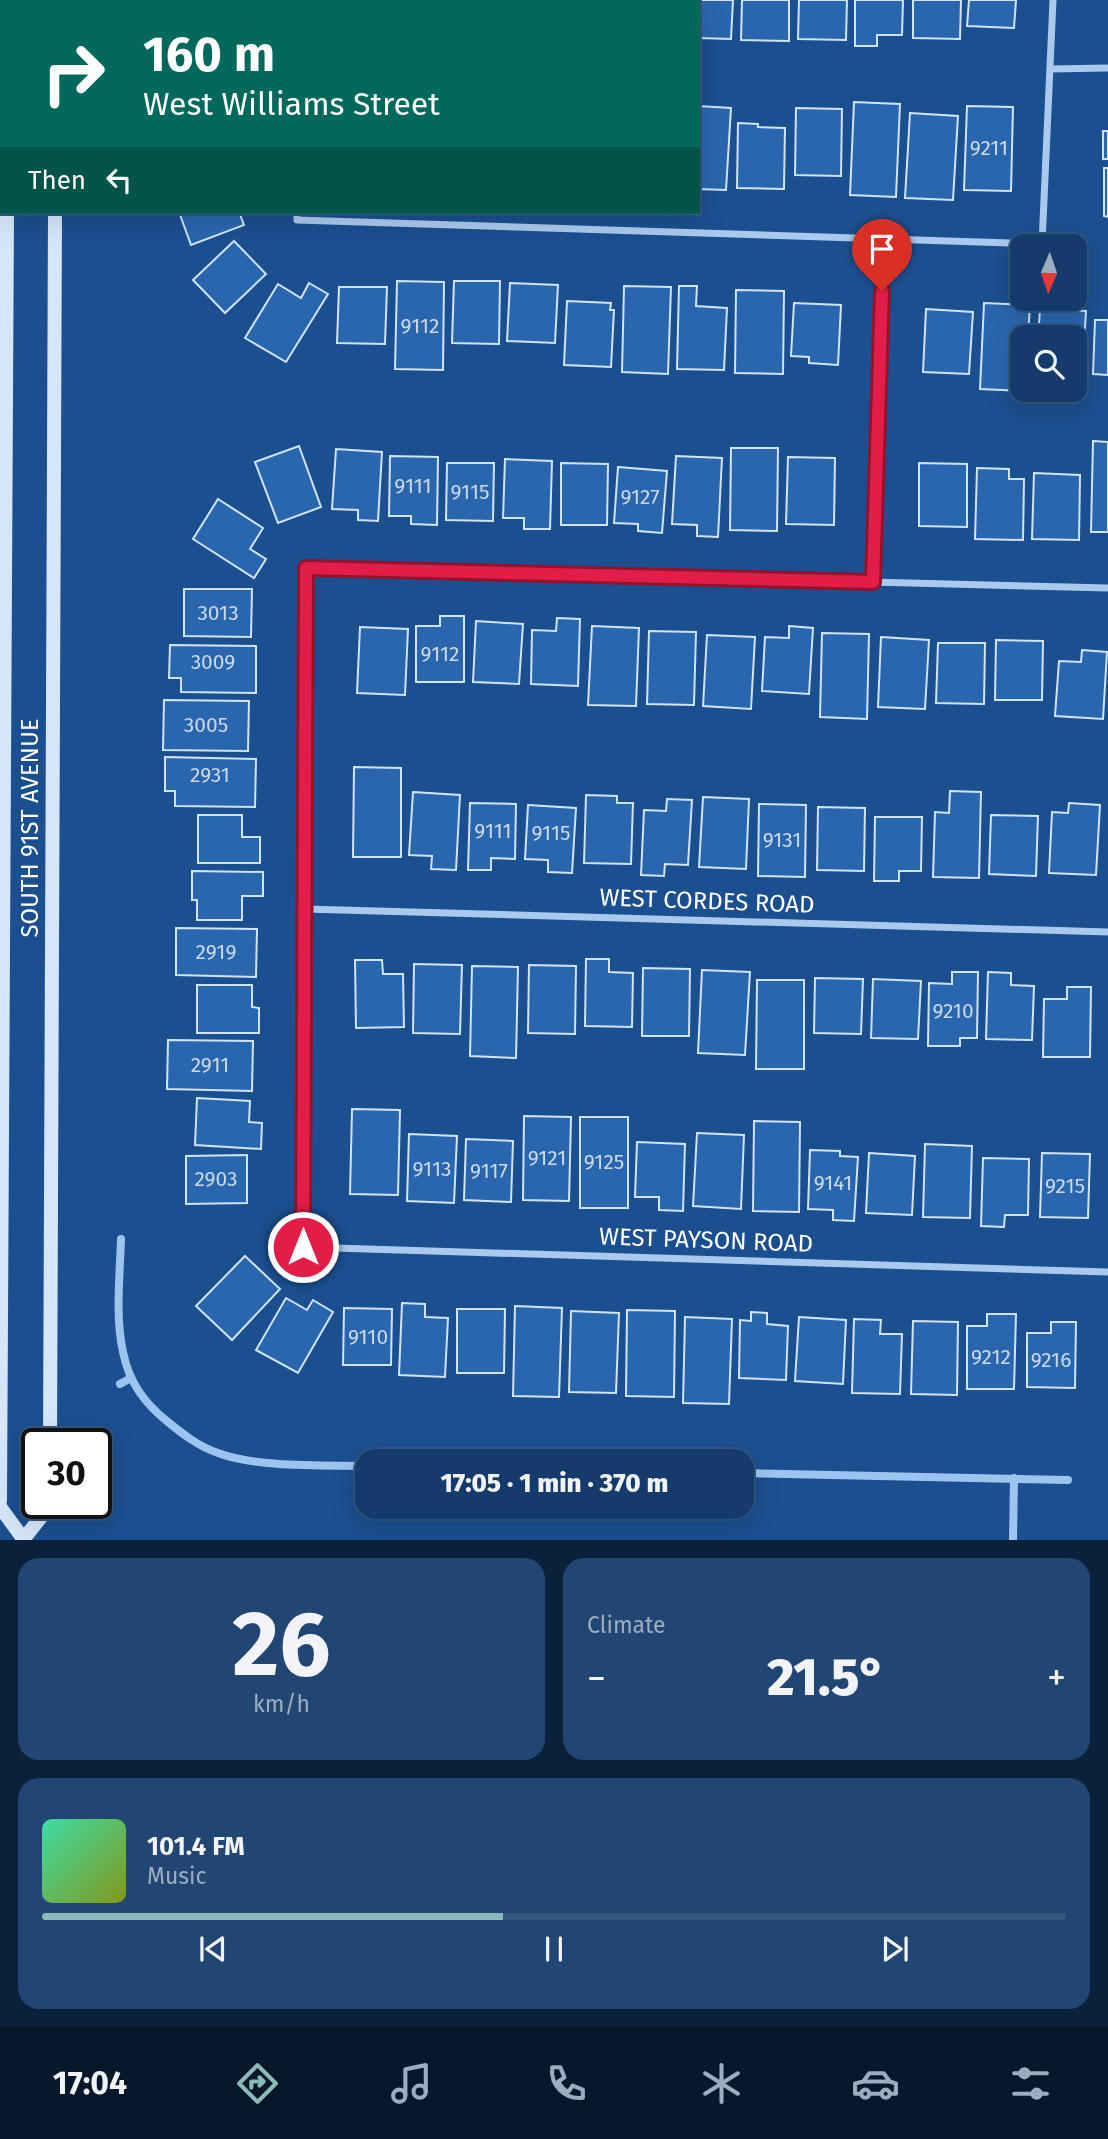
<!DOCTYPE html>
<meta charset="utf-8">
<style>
:root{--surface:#143b6b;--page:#214673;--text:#f1f3f6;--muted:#9dadc1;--line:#33557e;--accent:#8bbbb9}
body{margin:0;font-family:"Fira Sans",sans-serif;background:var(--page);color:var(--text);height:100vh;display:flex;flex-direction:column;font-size:26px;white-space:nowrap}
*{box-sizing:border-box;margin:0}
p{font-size:23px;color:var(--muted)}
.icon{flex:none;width:38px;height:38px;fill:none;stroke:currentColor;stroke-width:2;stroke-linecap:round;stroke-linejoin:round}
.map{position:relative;height:1540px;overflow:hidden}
.sheet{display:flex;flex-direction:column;gap:18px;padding:18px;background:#0b203b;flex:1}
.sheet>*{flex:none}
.hud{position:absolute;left:0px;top:0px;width:700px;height:214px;box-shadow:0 7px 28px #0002,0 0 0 2px var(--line);background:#00695c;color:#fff;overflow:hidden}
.needle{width:46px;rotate:182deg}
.tools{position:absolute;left:1010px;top:234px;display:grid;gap:14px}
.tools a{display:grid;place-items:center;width:77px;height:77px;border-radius:14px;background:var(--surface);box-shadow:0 7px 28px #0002,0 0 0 2px var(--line);font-size:35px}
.speed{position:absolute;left:21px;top:1428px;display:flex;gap:14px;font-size:35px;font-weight:700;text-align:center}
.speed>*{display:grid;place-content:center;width:91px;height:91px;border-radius:50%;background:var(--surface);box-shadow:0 7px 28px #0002,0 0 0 2px var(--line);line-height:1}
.speed .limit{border:4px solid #111;border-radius:10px;background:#fff;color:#111}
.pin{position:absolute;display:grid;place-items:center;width:60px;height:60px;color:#fff;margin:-72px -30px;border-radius:50% 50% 50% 0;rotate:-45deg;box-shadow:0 0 7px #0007}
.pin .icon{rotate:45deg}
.me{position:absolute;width:77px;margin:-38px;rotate:0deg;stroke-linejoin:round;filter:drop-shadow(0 0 5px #0008)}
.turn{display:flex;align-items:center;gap:24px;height:147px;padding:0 28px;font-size:32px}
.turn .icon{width:91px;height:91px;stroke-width:2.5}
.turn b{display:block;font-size:49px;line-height:60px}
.then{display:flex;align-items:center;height:66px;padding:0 28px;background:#0003;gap:14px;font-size:26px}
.big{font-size:52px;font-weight:800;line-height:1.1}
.sheet .card{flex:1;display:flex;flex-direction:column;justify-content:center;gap:10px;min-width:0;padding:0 24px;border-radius:21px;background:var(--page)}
.sheet .dial{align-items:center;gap:0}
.dial b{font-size:91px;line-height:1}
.song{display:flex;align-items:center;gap:21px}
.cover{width:84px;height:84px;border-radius:10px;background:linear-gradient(135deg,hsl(160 70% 55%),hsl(70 70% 35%))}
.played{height:7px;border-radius:4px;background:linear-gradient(90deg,var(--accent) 45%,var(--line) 45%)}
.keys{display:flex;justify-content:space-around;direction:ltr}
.heat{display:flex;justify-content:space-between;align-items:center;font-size:38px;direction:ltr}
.sheet .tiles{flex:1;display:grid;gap:18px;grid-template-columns:1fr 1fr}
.card:last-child{grid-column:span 2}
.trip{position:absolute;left:355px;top:1449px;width:399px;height:70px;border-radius:21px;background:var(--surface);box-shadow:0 7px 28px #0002,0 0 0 2px var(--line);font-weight:800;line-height:70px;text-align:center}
.menu{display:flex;height:112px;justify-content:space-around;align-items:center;background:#08182b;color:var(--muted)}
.menu .icon{width:49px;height:49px}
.menu .selected{color:var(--accent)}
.menu b{font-size:32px;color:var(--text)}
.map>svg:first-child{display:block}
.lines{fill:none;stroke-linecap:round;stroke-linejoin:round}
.stream{stroke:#9cc4f0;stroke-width:8}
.building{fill:#2a66ad;stroke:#cfe3fa;stroke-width:2}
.minor{stroke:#a9c9ee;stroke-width:7}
.secondary{stroke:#d6e6fa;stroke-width:14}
.route-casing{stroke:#92132f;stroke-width:18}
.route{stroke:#e11d48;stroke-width:12}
.labels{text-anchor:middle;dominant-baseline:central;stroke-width:7;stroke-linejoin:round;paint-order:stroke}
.number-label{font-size:21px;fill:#cad9ea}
.street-label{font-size:24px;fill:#fff;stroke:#1b4f8f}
</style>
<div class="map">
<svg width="1108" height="1541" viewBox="0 0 1108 1541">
<rect width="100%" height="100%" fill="#1b4f8f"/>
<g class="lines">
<g class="stream">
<path d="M121,1239c-1,36 -6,77 2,113 6,30 21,51 45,70 16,13 30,24 50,31 40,15 106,12 150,13"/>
<path d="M120,1384l11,-6"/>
<path d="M742,1473l326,7"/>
<path d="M1013,1541l1,-63"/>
</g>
</g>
<g class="building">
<path d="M685,0h48l-2,39 -33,-1v-36z"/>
<path d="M742,0h47v41l-48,-1z"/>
<path d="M799,0h48l-1,40 -48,-1z"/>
<path d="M855,0h48l-1,35h-25v11h-22z"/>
<path d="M913,0h48l-1,39 -47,-1z"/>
<path d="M969,0h47l-2,28 -47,-2z"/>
<path d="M854,102l46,2 -4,93 -46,-2z"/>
<path d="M698,106l33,2 -5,82 -28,-1z"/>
<path d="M967,106l46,1 -2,84 -47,-1z"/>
<path d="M796,108l46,1 -1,67 -46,-1z"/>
<path d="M910,113l48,3 -5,84 -48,-2z"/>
<path d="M738,123l20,1v3l27,1 -1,61 -47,-1z"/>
<rect x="1103" y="131" width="5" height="28"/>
<path d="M1104,168h4v49l-4,-1z"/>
<path d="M179,212h60l5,13 -53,20z"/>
<path d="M234,241l32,33 -41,39 -32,-33z"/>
<path d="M397,281l47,1 -1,88 -48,-1z"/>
<path d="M454,281h46l-1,63 -47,-1z"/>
<path d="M309,283l19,11 -42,68 -41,-24 33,-54 23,14z"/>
<path d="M510,283l48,2 -3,58 -48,-2z"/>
<path d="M624,286l47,1 -3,87 -46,-2z"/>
<path d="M679,286h18l-1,20 31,2 -3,62 -47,-1z"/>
<path d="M339,287h48l-2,57 -48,-1z"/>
<path d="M736,290l48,1 -1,83 -48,-1z"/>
<path d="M567,301l44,2 -1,7h4l-3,57 -47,-2z"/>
<path d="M794,303l47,2 -3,60 -29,-2v-6l-18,-1z"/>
<path d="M984,303l46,2 -2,33h-6v52l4,1 -46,-2z"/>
<path d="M926,309l47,3 -4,62 -46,-2z"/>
<path d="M1040,309l46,2 -5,86 -45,-2v-5h38v-52h-36z"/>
<path d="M1095,320h13v55l-15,-1z"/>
<path d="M1093,441l15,1v90h-17z"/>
<path d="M299,446l22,61 -43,16 -23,-61z"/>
<path d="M731,448h47l-1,83 -47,-1z"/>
<path d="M336,449l46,3 -4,69 -20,-1v-10l-26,-1z"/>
<path d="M390,456l48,1 -1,68 -26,-1v-8h-22z"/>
<path d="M676,456l46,2 -4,79 -21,-1v-11l-25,-1z"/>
<path d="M788,457l47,1 -1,67 -48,-1z"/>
<path d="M505,459l47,2 -2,68h-26v-11h-21z"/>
<path d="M447,463h47l-1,58 -47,-1z"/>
<path d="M561,463l47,1 -1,61h-46z"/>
<path d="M919,463l48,1v63l-48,-1z"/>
<path d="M618,467l49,4 -5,62 -24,-2v-7l-24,-1z"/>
<path d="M977,468l32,1v10h15l-1,61 -48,-1z"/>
<path d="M1034,473l46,2 -1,65 -47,-1z"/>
<path d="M218,499l45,29 -13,21 16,10 -12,19 -61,-39z"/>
<path d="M184,589h68l-1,48 -67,-1z"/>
<path d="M440,616h24v66h-48v-56h24z"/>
<path d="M557,618l23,1 -2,67 -47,-2 1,-54 24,1z"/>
<path d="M476,621l47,3 -4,60 -46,-2z"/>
<path d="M592,626l47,2 -3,78 -48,-1z"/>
<path d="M789,626l24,2 -4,66 -47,-3 3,-54 24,1z"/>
<path d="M360,627l48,2 -3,66 -48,-2z"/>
<path d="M649,631l47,1 -2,73 -47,-1z"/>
<path d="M822,633l47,1 -2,85 -47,-2z"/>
<path d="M707,635l48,2 -4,72 -48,-3z"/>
<path d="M881,637l48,3 -4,69 -47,-2z"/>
<path d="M996,640l47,1 -1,59h-47z"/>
<path d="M938,643h47l-1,61 -48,-1z"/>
<path d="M170,645l86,1v47l-75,-1v-14h-12z"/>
<path d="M1082,650l25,2 -4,67 -48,-3 4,-55 22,1z"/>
<path d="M164,700l85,1 -1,50 -85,-1z"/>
<path d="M165,757l91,2 -1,48 -80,-1v-15h-10z"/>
<path d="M354,767l47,1v89h-48z"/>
<path d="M950,791l31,1 -2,86 -46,-1 2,-65 14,1z"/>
<path d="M413,792l47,3 -4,75 -25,-1 1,-13 -23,-1z"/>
<path d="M586,795l31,1v7h16l-2,61 -47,-1z"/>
<path d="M703,797l46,2 -3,70 -47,-2z"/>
<path d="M667,799l25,1 -4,65 -23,-1 -1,12 -23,-1 3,-65 22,1z"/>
<path d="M470,803l46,1 -1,55 -24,-1v12h-23z"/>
<path d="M1069,803l31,2 -4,70 -47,-2 3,-61 16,1z"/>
<path d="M759,804l47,1 -1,72 -47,-1z"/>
<path d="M528,805l48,3 -4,65 -24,-1v-12l-23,-1z"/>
<path d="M818,807l47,1 -1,63 -47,-1z"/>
<path d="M198,815h44v22h18v26h-62z"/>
<path d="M991,815l47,1 -2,60 -47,-2z"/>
<path d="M875,817h47l-1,54h-22v10h-25z"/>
<path d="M192,871l71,1v24h-21v24h-45v-20h-5z"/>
<path d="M176,928l81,1 -1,48 -80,-2z"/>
<path d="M586,959h23v13l24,1 -1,54 -47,-1z"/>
<path d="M355,960h27l1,14h20l1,53 -48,1z"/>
<path d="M414,964l48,1 -2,69 -47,-1z"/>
<path d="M529,965l47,1 -1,68 -47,-1z"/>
<path d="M472,966l46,1 -2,91 -46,-2z"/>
<path d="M643,968l47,1 -1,67h-47z"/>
<path d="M702,970l48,2 -5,83 -47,-2z"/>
<path d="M952,972h26l-1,66h-17v8h-32l1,-63 23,1z"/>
<path d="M988,972l23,1v12l23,1 -2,54 -46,-1z"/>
<path d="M815,978l48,1 -2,55 -47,-1z"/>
<path d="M873,979l48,2 -3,58 -47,-1z"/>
<path d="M757,980h47v89h-48z"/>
<path d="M197,985h55v22l7,1v25h-62z"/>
<path d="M1067,987h24l-1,70h-47l1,-58h23z"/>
<path d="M168,1040l85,1 -1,50 -85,-2z"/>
<path d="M197,1098l53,3 -1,21 13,1 -1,26 -66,-4z"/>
<path d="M352,1109l48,1 -2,85 -48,-1z"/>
<path d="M524,1116l47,1 -2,84 -46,-1z"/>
<rect x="580" y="1117" width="48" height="91"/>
<path d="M754,1121l46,1 -1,90 -46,-1z"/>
<path d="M697,1133l47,2 -3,74 -48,-3z"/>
<path d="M409,1134l48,2 -3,67 -47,-2z"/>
<path d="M466,1139l47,2 -2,61 -47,-2z"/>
<path d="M637,1142l48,2 -2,67 -24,-1v-13h-24z"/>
<path d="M925,1144l47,2 -2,72 -47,-1z"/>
<path d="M810,1150l30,1v5l18,1 -4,64 -21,-1v-10l-25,-1z"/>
<path d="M869,1153l46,3 -3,59 -46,-2z"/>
<path d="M1042,1153l48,1 -2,64 -48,-1z"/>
<path d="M247,1155v48l-61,1v-48z"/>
<path d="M983,1158l46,1 -1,56h-23l-1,12 -23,-1z"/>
<path d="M245,1256l35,33 -48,51 -36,-34z"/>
<path d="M286,1298l21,12 6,-10 20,12 -35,61 -42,-23z"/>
<path d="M402,1303l23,1v13l23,1 -3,59 -46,-2z"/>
<path d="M515,1306l47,2 -3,89 -46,-1z"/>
<path d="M344,1308l48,1 -1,56h-48z"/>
<path d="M457,1309h48l-1,64h-47z"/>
<path d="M627,1310l48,1 -1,86 -48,-1z"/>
<path d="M571,1311l48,2 -3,80 -47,-1z"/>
<path d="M751,1312l16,1v11l21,2 -2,54 -47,-2 1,-58 11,1z"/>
<path d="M987,1314h29l-2,75h-47v-63h20z"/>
<path d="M685,1317l47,2 -3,85 -46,-1z"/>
<path d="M799,1317l47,3 -3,64 -48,-3z"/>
<path d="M854,1319l27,1 -1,14h22l-2,60 -48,-1z"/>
<path d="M913,1321l45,1 -1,73 -46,-1z"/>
<path d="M1051,1322h25l-1,66 -48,-1v-54h24z"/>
</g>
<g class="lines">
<g class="minor">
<path d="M295,2v-2"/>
<path d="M0,50h2"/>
<path d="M1050,69l58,-1"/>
<path d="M297,212v8l745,24 11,-244"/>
<path d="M873,582l10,-343"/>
<path d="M1108,588l-802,-20 -3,679 805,25"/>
<path d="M305,909l803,23"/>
</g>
<g class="secondary">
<path d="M57,0v2"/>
<path d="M8,2v-2"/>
<path d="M50,1444l5,-1232"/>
<path d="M0,1501l7,-1289"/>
<path d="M0,1507l22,30"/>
<path d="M22,1541l27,-34v-4"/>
</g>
</g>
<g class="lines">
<g class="route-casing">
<path id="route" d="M303,1247l3,-679 567,14 9,-291"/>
</g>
<use href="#route" class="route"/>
</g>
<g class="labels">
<g class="number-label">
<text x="989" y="148">9211</text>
<text x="420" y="326">9112</text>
<text x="413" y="486">9111</text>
<text x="470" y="492">9115</text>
<text x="640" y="497">9127</text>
<text x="218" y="613">3013</text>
<text x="440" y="654">9112</text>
<text x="213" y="662">3009</text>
<text x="206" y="725">3005</text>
<text x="210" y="775">2931</text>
<text x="493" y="831">9111</text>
<text x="551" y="833">9115</text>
<text x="782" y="840">9131</text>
<text x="216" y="952">2919</text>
<text x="953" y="1011">9210</text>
<text x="210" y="1065">2911</text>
<text x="547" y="1158">9121</text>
<text x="604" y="1162">9125</text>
<text x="432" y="1169">9113</text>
<text x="489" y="1171">9117</text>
<text x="216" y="1179">2903</text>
<text x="833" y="1183">9141</text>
<text x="1065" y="1186">9215</text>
<text x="368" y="1337">9110</text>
<text x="991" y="1357">9212</text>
<text x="1051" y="1360">9216</text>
</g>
<g class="street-label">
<text transform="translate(30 828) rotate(-90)">SOUTH 91ST AVENUE</text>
<text transform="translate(707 901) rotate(2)">WEST CORDES ROAD</text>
<text transform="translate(706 1240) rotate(2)">WEST PAYSON ROAD</text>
</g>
</g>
</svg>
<div class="tools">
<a><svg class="needle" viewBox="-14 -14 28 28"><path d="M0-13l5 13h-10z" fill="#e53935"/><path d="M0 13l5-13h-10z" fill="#9dadc1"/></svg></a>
<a><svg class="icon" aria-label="search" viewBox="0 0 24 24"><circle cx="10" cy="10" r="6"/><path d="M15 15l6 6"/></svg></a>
</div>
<div class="speed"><div class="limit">30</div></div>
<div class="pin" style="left:882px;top:291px;background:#d93025"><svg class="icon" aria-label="arrive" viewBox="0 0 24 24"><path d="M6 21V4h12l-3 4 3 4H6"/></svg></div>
<svg class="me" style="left:303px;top:1247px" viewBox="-20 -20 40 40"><circle r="17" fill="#e11d48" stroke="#fff" stroke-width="3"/><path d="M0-11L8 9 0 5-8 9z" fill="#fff"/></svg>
<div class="trip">17:05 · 1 min · 370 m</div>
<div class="hud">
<div class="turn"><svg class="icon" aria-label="right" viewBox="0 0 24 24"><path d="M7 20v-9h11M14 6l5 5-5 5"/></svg><div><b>160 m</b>West Williams Street</div></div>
<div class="then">Then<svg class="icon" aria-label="left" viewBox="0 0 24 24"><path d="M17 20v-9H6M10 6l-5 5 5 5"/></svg></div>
</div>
</div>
<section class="sheet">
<div class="tiles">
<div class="card dial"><b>26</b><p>km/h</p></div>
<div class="card"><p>Climate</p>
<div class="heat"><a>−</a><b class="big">21.5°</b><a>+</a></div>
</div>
<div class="card">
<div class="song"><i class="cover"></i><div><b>101.4 FM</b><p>Music</p></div></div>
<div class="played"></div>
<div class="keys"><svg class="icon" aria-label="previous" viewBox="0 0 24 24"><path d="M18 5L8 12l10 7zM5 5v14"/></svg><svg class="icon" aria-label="pause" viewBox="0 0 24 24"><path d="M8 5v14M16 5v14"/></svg><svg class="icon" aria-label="next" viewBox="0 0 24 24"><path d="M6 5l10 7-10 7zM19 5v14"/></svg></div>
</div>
</div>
</section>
<nav class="menu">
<b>17:04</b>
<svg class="icon selected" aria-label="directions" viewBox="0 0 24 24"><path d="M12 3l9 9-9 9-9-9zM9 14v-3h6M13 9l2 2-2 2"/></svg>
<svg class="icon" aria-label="music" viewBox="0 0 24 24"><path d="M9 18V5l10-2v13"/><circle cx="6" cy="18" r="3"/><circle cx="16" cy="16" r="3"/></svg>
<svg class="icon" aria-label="phone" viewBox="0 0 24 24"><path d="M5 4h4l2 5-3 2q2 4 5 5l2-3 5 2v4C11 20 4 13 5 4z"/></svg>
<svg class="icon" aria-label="climate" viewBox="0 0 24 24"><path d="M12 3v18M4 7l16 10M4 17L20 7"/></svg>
<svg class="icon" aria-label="car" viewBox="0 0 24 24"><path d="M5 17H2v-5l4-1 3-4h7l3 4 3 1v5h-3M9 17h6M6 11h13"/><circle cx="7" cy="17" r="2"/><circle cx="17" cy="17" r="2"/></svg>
<svg class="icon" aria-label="filters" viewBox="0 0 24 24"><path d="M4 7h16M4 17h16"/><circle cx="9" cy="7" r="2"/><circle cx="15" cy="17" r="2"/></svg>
</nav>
